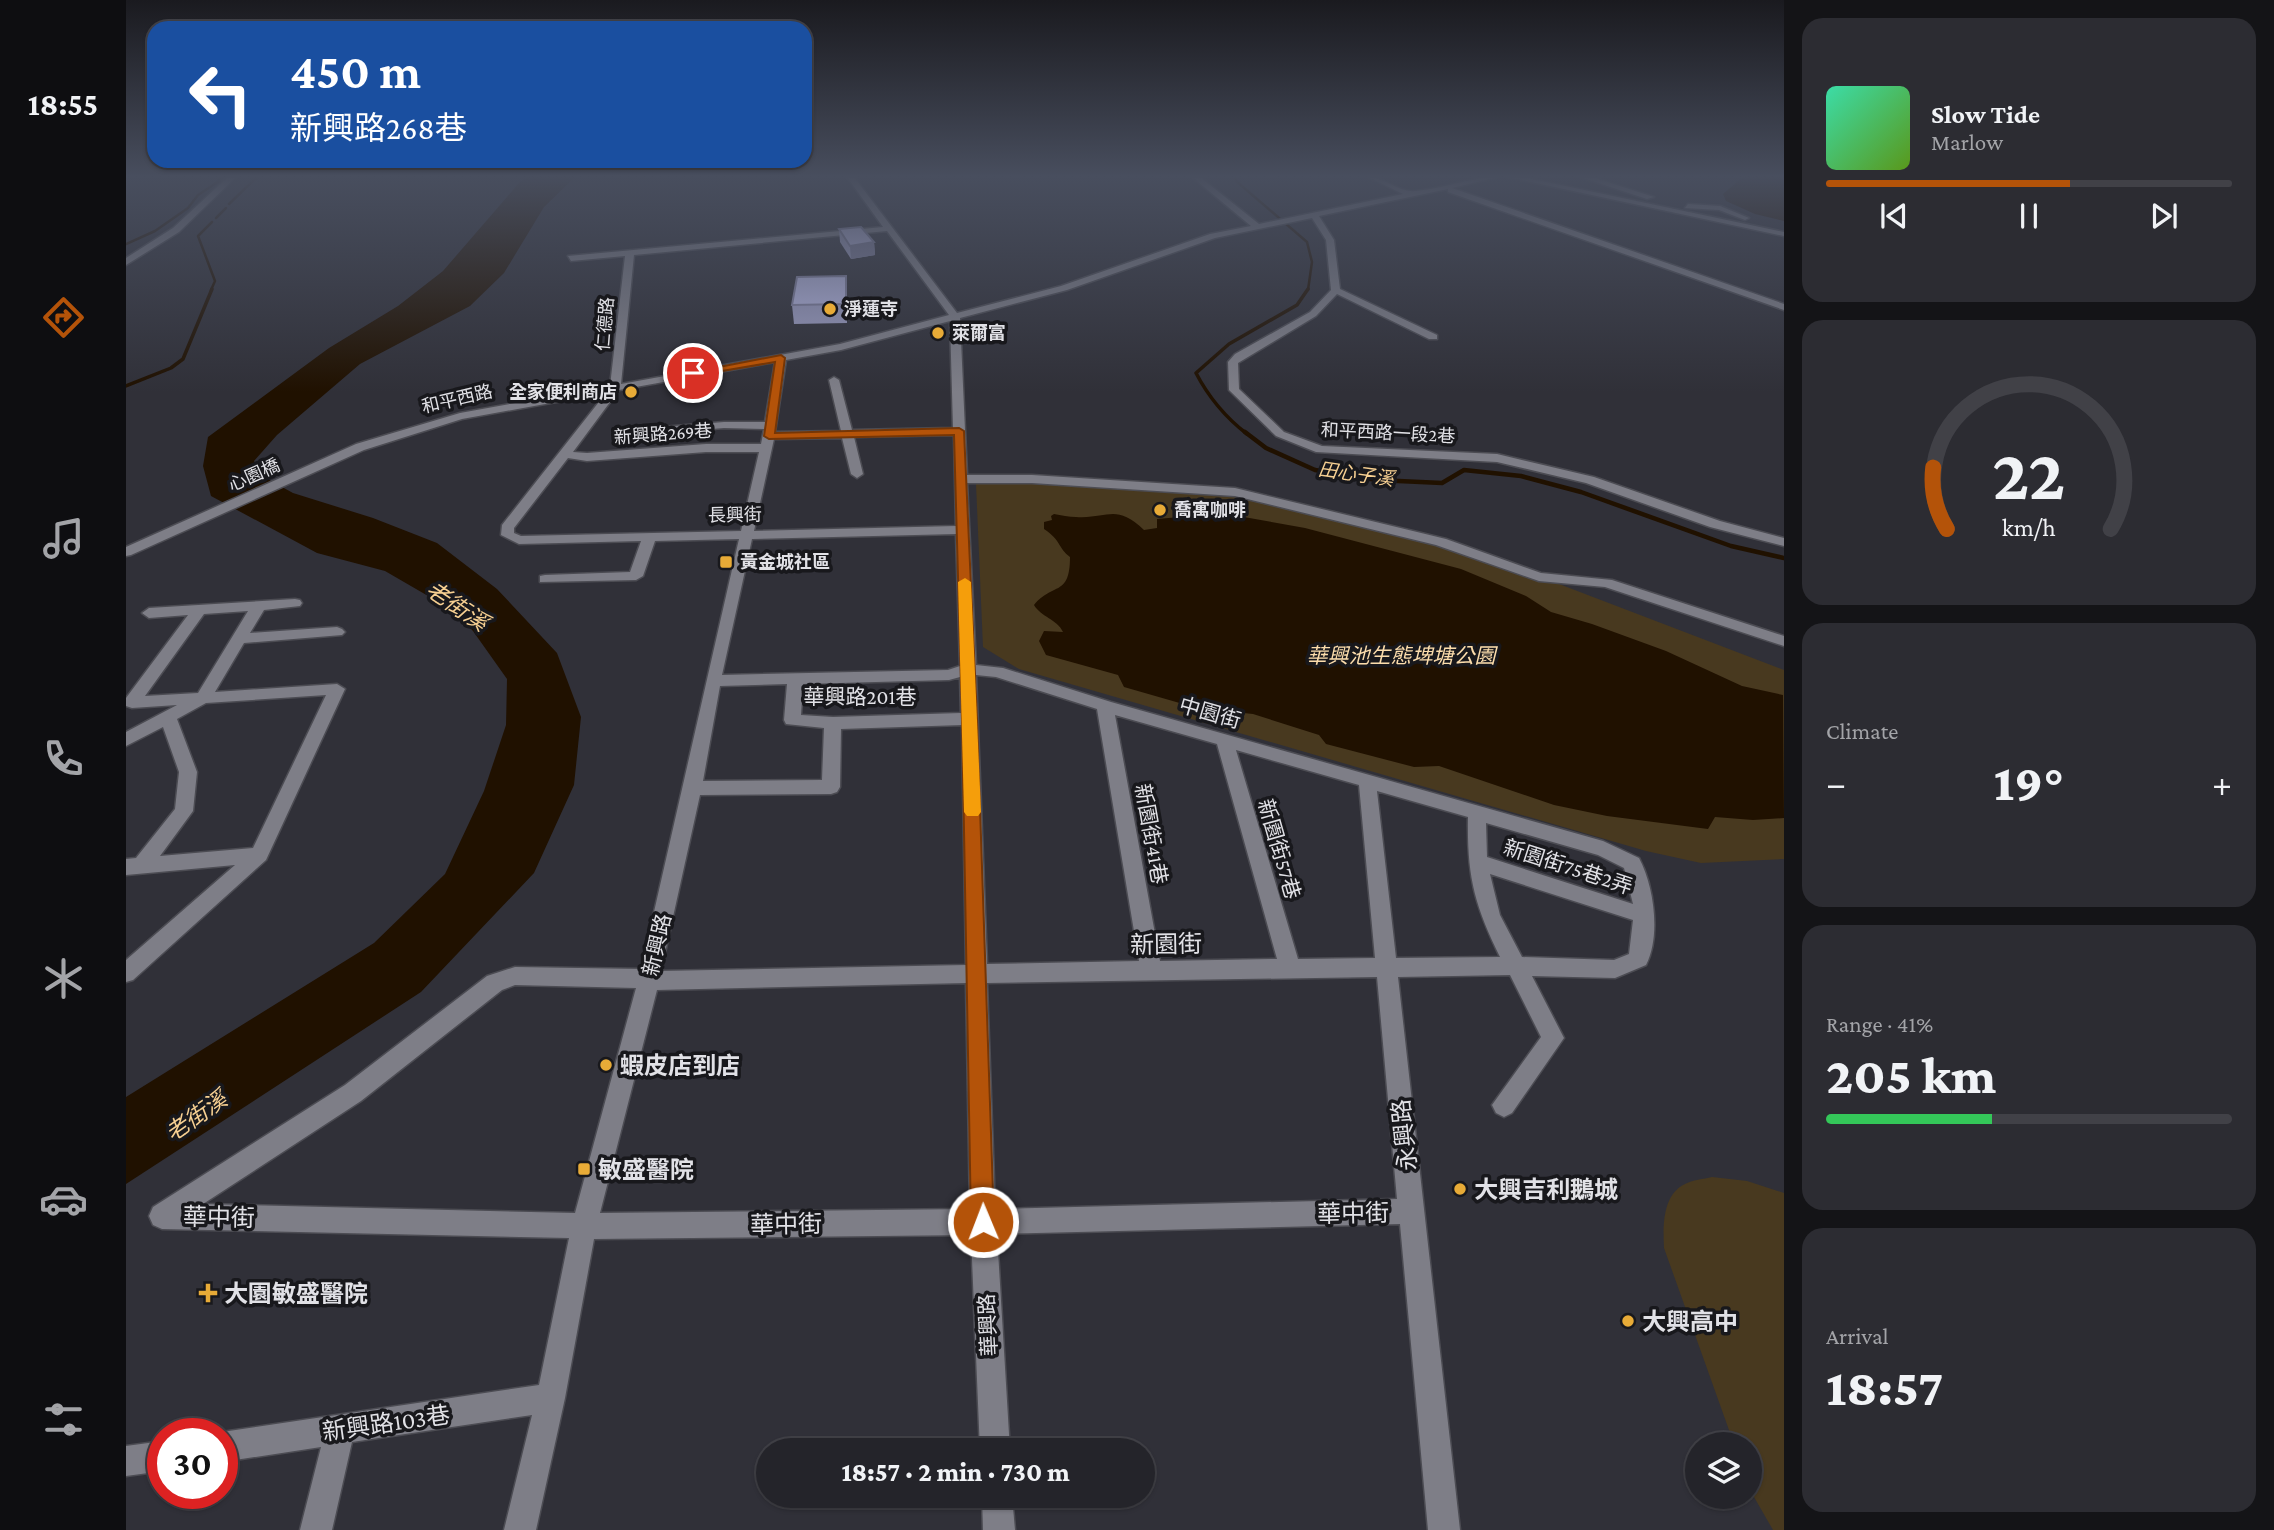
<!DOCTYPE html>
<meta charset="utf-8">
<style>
:root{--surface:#24242a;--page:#2c2c32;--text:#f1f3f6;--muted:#a3a4a8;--line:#414147;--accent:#b45309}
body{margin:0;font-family:"Crimson Pro","Noto Sans TC",serif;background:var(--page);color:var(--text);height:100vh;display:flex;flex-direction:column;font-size:26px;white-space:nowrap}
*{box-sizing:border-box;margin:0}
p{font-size:23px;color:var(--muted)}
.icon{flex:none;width:38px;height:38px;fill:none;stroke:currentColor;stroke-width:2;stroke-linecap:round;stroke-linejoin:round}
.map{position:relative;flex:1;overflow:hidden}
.drawer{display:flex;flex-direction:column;gap:18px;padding:18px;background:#141417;width:490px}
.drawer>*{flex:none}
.hud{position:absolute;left:21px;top:21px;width:665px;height:147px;border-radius:21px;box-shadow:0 2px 5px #0004,0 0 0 2px var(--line);background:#1a4fa0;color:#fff;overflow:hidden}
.tools{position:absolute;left:1559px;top:1432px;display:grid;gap:14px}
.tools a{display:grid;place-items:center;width:77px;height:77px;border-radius:50%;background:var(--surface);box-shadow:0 2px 5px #0004,0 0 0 2px var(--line);font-size:35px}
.speed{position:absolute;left:21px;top:1418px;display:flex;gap:14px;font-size:35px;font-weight:700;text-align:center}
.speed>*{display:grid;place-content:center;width:91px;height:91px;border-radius:50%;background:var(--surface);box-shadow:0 2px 5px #0004,0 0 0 2px var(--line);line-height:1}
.speed .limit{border:10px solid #d22;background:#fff;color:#111}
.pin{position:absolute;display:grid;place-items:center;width:60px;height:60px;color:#fff;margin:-30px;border:4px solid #fff;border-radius:50%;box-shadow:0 2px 7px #0007}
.me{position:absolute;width:77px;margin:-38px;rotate:359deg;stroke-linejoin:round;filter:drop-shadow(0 0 5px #0008)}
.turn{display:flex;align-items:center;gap:24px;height:147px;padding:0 28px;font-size:32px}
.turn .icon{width:91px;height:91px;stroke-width:2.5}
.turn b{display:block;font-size:49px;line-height:60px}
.big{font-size:52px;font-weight:800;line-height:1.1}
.drawer .tile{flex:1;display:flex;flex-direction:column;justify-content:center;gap:10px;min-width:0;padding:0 24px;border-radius:21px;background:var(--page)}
.drawer .dial{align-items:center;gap:0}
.dial svg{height:182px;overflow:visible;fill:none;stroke:var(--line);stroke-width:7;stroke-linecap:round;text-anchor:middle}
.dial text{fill:var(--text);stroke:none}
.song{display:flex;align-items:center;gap:21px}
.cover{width:84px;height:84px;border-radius:10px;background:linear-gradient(135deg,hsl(160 70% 55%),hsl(90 70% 35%))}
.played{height:7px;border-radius:4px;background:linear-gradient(90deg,var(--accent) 60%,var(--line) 60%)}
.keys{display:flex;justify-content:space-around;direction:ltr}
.heat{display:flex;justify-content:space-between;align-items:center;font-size:38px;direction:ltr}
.charge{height:10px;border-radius:5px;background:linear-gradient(90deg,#34c759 41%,var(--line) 0)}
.trip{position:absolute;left:630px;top:1438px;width:399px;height:70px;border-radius:35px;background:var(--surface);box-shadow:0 2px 5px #0004,0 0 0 2px var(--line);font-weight:800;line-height:70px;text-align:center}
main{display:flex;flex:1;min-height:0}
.menu{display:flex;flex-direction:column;width:126px;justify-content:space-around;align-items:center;background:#0e0e11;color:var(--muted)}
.menu .icon{width:49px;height:49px}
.menu .current{color:var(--accent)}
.menu b{font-size:32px;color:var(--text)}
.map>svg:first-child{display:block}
.green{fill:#48391f}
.water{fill:#201100}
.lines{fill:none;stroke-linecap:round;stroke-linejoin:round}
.stream-far2{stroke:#201100;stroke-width:2.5}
.stream-far1{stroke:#201100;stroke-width:3.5}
.stream{stroke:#201100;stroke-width:4.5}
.minor-casing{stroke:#4c4c53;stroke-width:3}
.minor{fill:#7e7e87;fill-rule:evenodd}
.wall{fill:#9c9dc2}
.shaded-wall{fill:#7f7f9e}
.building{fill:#b5b6e1;stroke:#7f7f9e;stroke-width:2}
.route{fill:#b45309;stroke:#753606;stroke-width:2}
.slow{fill:#f59e0b}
.poi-dot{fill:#e8ab37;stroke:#18181c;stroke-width:2.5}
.labels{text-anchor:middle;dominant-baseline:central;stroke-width:7;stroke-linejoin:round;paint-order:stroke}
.far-poi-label{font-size:18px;font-weight:bold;fill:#e1e1e6;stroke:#18181c;text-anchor:start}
.far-street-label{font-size:18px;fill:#e1e1e6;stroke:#18181c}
.far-water-label{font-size:19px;font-style:italic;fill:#f7d092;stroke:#18181c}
.park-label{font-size:21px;font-style:italic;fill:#fcddac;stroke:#18181c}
.street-label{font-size:21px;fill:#e1e1e6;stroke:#18181c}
.water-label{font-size:23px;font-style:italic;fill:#f7d092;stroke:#18181c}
.near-street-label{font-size:24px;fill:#e1e1e6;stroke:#18181c}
.near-poi-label{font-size:24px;font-weight:bold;fill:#e1e1e6;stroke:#18181c;text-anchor:start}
</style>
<main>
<nav class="menu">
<b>18:55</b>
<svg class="icon current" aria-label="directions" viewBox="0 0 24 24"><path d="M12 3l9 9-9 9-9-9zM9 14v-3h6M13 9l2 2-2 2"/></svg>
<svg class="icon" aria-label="music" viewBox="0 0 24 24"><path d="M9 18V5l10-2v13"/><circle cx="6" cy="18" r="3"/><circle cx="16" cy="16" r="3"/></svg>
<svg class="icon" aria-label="phone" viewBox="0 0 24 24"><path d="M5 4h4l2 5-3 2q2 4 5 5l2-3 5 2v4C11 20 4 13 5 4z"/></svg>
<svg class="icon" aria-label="climate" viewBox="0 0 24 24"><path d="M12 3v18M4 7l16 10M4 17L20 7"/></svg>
<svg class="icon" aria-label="car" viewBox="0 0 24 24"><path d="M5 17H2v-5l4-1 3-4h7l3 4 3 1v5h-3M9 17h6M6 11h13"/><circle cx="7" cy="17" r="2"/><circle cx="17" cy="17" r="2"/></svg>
<svg class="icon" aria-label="filters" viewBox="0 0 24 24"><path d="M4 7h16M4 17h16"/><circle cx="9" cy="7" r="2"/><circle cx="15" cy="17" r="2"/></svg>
</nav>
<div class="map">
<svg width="1658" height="1530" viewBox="0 0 1658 1530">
<rect width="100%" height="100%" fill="#303038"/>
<g class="green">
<path d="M913,482l212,16 185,44 93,35 30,7 225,86v189l-83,4 -55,-12 -627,-182 -36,-22 -7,-163z"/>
<path d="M1586,1177l35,4 37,12v337h-11l-23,-40v-46h-16l-70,-196c-1,-21 -2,-53 21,-64 7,-4 19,-5 27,-7z"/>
</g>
<g class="water">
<path d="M401,177h48l-31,30 -40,66 -34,33 -110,58 -83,71 -23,26 8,15 31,17 80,25 64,25 60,46 60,64 24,64 -7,68 -40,88 -113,119 -295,192v-87l248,-154 71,-69 39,-83 22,-66 1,-46 -34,-48 -19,-20 -69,-40 -68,-18 -106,-57 -8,-30 5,-29 121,-89 69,-42 45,-35 76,-88z"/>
<path d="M1617,177h41v44l-29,-7 -29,-13 -3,-7z"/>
<path d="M1067,508l112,20 156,41 65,27 25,16 41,12 74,27 76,35 41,9 1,123 -31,2 -38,-3 -7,12 -101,-13 -53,-11 -115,-39 -25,1 -88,-23 -7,-9 -66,-21 -56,-6 -73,-21 -6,-12 -72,-20 -7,-14 5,-10 19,1c-6,-13 -22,-15 -29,-27 19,-23 36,-8 36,-48 -12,-9 -9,-17 -26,-28v-7l8,-2 -1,-4 3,-2c7,1 15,3 22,3 33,2 39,-14 68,13l13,-2v-9l23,-2 8,4 10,-3 -9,-9z"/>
</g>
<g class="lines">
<g class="stream-far2">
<path d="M1110,177v4l71,61 5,20 -4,28"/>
<path d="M103,204l28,-27"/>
<path d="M90,218l10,-10"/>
<path d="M0,244l29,-13 33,-23 10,-13 21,-14v-4"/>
<path d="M85,290l4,-9 -17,-45 14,-14"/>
</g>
<g class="stream-far1">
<path d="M0,386l45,-18 12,-9 29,-70"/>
<path d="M1121,434c-22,-17 -38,-36 -51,-61l33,-29 68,-39 11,-16"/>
</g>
<path class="stream" d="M1119,432l21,16 49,22 62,10 65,3 22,-13 57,6 60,16 150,54 53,12"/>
<g class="minor-casing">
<g id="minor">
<path d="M102,177h8l-57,55 -53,33v-7l47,-30z"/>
<path d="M721,177h7l103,136 104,-27 149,-52 41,-8 -59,-49h8l59,47 144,-30 -35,-17c16,0 32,16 47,14 28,-2 55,-14 83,-14l-46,11 332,116v6l-336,-118v-3l-129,27 15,24 6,49 97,46v4h-8l-92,-45 -21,22 -78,47 1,26 45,43 38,14 175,8 97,23 126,44 64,17v8l-74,-19 -124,-44 -89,-21 -181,-10 -40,-16 -47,-46 -1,-28 7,-8 75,-42 21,-22 -5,-50 -14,-22 -97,20 -148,52 -107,28 7,157h65l203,13 211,51 95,34 71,7 172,56v10l-179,-59 -66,-6 -103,-36 -201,-49 -203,-13h-65l9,182 27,3 108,34 492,139 36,17c15,28 22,78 7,107l-31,13 -83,-2 32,62 -52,75 -8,4 -8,-4 -4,-8 49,-68 -31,-62 -112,2 62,553h-32l-28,-306 -403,10 13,217h-30l-9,-216 -377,4 -29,159 -29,132h-32l28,-115 -180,27 -20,88h-32l21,-83 -99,15v-29h-2l2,-1 317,-47 30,-147 -407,-9 -9,-4 -4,-9 4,-9 192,-122 142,-109 28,-9 126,2 98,-430 -84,2 -12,35 -7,4 -96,2v-6l5,-1 85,-3 11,-31 -122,3 -18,-9 1,-10 104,-132 -144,26 -98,31 -233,105 -5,1v-9l230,-103 104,-31 150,-27 15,-130 -54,5 -3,-5 315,-29zM761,231l62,84 -109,29 -219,40 13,-129zM824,321l3,107 -101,2 -13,-50 -5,-3 -5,3 12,51 -66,1 11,-72 55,-10zM649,362l-10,60h-41l-98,8 -6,3 6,3 98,-8 40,1 -3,15h-55l-119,9 -14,-1 46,-62zM828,435l2,91 -202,5 20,-92 68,-1 9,36 6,4 6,-4 -9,-37zM580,452h53l-18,79 -220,5 -7,-3v-5l54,-70 19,3zM830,534l4,132 -12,4 -226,5 30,-136zM850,675l20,2 101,32 42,252 -152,3zM834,677l1,36 -128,4 -32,-2 2,-31 146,-4zM661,684l-3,36 2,4 38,4 -2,52 -119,1 17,-95zM989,715l102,29 60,215 -117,2zM836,725l4,240 -305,6 39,-176 131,-1 6,-2 3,-5 1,-58zM1110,750l123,35 16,173 -77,1zM1251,791l91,26c-1,59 6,87 32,140l-104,1zM1360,823l112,32 26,13 9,36 -146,-47zM1364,874l143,46 -4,34 -15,6 -92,-3 -22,-42zM1251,977l20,222 -402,10 -8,-226zM840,983l4,226 -370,4 57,-223zM389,985l121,3 -61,225 -372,-9 158,-103 141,-111z"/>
<path d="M1381,177h16l261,55v4z"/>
<path d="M1454,177h12l62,20 -7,2z"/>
<path d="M1562,204l32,2 29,12 -4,2 -26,-10 -34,-2z"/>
<path d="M169,599l5,1 2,3 -2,3 -36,4 -14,23 87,-6 5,2 3,3 -3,3 -98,8 -29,49 122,-8 8,5 -79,171 -133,120 -7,2v-22l109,-95 -109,10v-16l10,-1 39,-49 4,-37 -16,-45 -37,19v-14l51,-27 -45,3 -6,-2v-8l62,-83 -39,3 -7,-5 7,-5zM122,611l-50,82 -53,3 59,-82zM200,695l-73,153 -93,8 33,-45 4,-39 -20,-53 29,-16z"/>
<path d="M37,1441v30l-37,5v-30z"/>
<path d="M856,1496h30l3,34h-32z"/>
</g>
</g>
<use href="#minor" class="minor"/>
</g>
<g class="wall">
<path d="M713,229l35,13 1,13 -24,4 -11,-17z"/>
<path d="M721,294v29l-53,1 -2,-19z"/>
</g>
<g class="shaded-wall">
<path d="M748,242l1,13 -24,4 -1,-13z"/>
<path d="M720,276l1,18v29l-1,-19z"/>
</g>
<g class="building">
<path d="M735,227l13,15 -24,4 -11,-17z"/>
<path d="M720,276v28l-54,1 5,-28z"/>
</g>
<linearGradient id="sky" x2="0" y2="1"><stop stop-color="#1a1a1f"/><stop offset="0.45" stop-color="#484e5e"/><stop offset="1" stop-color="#484e5e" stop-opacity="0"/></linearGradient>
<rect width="1658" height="392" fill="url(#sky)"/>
<path class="route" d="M655,355l4,3 -10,75 184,-5 5,3 13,288 17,503 -3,8 -8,3 -8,-3 -4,-8 -9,-503 -8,-284 -185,4 -5,-3 11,-74 -82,14 -5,-3z"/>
<path class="slow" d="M839,578l6,4 10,230 -3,4h-11l-3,-4 -6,-230z"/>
<g class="poi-dot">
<circle cx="704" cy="309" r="7"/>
<circle cx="812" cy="333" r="7"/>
<circle cx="505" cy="392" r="7"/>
<circle cx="1034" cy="510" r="7"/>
<rect x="593" y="555" width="14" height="14" rx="3.5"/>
<circle cx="480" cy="1065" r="7"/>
<rect x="451" y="1162" width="14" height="14" rx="3.5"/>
<circle cx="1334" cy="1189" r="7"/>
<path d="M78.5 1282.5h7v7h7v7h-7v7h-7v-7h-7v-7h7z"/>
<circle cx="1502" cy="1321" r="7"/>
</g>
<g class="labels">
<g class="far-poi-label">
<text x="718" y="309">淨蓮寺</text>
<text x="826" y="333">萊爾富</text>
<text x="491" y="392" text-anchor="end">全家便利商店</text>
<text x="1048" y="510">喬寓咖啡</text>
<text x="614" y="562">黃金城社區</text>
</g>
<g class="far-street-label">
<text transform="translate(479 324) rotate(-85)">仁德路</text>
<text transform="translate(331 399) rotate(-13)">和平西路</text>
<text transform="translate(1262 433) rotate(3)">和平西路一段2巷</text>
<text transform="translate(537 434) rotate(-4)">新興路269巷</text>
<text transform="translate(128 475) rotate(-24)">心園橋</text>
<text transform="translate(609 515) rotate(-1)">長興街</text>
</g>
<g class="far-water-label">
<text transform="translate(1230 474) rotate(8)">田心子溪</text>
</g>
<g class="park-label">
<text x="1275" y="656">華興池生態埤塘公園</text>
</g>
<g class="street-label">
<text x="734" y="697">華興路201巷</text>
<text transform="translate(1084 713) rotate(16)">中園街</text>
<text transform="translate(1025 834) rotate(80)">新園街41巷</text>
<text transform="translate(1153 849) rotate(74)">新園街57巷</text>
<text transform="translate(1442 867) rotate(18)">新園街75巷2弄</text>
<text transform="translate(531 945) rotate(-77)">新興路</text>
<text transform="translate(862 1325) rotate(-93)">華興路</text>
</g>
<g class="water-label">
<text transform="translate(331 606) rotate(34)">老街溪</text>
<text transform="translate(70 1116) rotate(-35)">老街溪</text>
</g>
<g class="near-street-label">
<text transform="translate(1040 944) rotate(-1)">新園街</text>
<text transform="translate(1278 1135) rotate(-96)">永興路</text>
<text transform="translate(1227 1213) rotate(-1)">華中街</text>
<text transform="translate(93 1217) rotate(1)">華中街</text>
<text transform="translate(660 1224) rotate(-1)">華中街</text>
<text transform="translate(260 1423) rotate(-8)">新興路103巷</text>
</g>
<g class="near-poi-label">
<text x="494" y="1065">蝦皮店到店</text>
<text x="472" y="1169">敏盛醫院</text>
<text x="1348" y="1189">大興吉利鵝城</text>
<text x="98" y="1293">大園敏盛醫院</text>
<text x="1516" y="1321">大興高中</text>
</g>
</g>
</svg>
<div class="tools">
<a><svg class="icon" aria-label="layers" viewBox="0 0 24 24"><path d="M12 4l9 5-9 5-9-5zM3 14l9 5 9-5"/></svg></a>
</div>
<div class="speed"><div class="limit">30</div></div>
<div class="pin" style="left:567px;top:373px;background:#d93025"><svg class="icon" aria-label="arrive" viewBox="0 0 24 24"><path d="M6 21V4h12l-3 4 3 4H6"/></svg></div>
<svg class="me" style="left:857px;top:1222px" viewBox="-20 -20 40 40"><circle r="17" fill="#b45309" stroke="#fff" stroke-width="3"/><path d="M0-11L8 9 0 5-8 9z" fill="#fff"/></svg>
<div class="trip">18:57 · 2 min · 730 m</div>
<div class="hud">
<div class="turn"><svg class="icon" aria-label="left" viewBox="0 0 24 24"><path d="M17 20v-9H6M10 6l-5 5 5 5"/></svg><div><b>450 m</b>新興路268巷</div></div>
</div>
</div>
<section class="drawer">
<div class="tile">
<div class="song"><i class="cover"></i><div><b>Slow Tide</b><p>Marlow</p></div></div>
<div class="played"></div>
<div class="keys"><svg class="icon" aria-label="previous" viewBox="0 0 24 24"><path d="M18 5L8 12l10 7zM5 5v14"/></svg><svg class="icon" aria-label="pause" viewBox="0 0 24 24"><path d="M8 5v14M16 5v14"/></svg><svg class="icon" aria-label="next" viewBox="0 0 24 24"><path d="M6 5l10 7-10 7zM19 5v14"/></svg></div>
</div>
<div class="tile dial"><svg viewBox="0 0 100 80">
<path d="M14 69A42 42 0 1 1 86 69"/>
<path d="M14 69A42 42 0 0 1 8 42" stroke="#b45309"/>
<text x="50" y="56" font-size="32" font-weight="700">22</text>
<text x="50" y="72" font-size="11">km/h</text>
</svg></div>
<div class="tile"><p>Climate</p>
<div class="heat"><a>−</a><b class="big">19°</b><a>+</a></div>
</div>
<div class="tile"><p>Range · 41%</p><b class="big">205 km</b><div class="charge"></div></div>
<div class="tile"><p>Arrival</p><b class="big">18:57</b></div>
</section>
</main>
